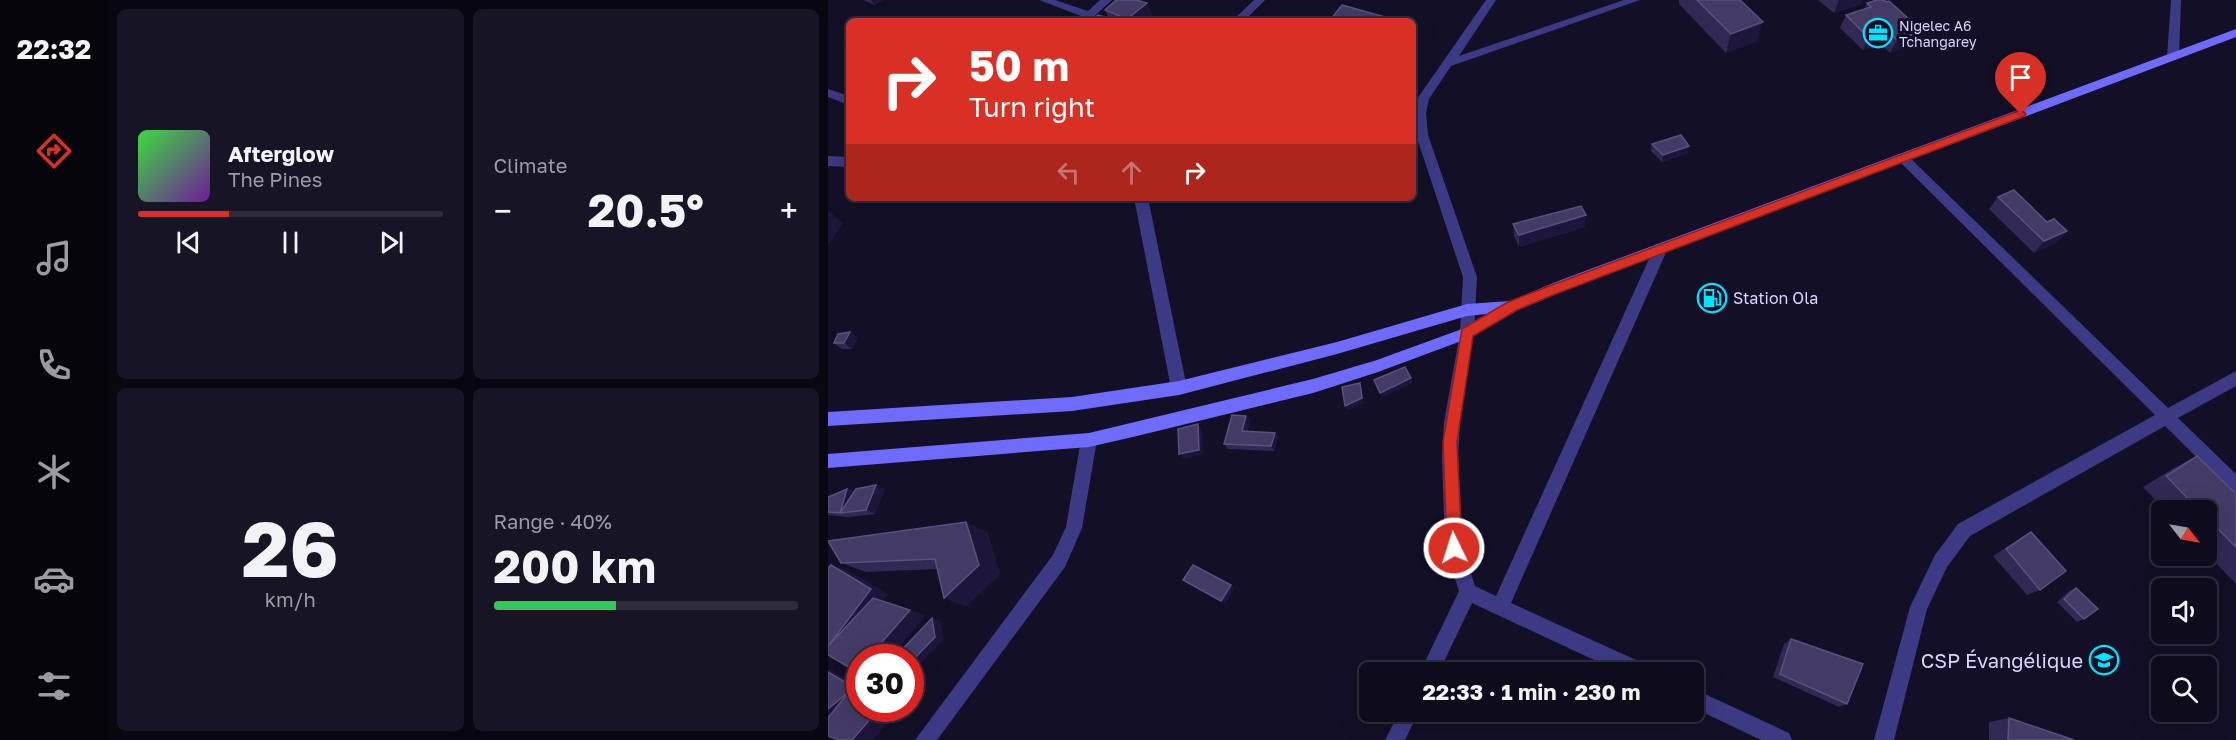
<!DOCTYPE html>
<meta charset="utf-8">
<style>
:root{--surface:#0e0b1c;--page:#171425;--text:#f1f3f6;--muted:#9b9ba3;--line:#2e2b3b;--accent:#d93025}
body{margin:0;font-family:"Golos Text",sans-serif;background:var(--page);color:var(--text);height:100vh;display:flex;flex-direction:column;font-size:22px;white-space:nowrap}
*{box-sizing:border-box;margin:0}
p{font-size:20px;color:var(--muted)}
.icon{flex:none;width:33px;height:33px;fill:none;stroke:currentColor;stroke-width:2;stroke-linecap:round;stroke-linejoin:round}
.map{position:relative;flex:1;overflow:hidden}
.sheet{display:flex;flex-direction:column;gap:9px;padding:9px;background:#08060f;width:720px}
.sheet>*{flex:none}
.guide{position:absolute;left:18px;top:18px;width:570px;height:183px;border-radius:9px;box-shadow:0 6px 24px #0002,0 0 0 2px var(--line);background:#d93025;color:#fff;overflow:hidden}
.needle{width:39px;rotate:121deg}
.fabs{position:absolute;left:1323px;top:500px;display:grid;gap:12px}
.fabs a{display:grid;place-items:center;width:66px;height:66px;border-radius:9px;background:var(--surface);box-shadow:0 6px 24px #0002,0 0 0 2px var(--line);font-size:30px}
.speed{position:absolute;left:18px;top:644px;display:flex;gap:12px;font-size:30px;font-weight:700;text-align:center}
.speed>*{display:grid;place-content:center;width:78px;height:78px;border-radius:50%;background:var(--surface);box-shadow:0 6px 24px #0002,0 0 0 2px var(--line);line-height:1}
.speed .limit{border:9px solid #d22;background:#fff;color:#111}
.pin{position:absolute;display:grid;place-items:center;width:51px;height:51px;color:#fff;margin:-62px -26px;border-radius:50% 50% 50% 0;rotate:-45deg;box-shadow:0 0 6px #0007}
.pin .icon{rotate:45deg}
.me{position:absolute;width:66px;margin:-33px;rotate:356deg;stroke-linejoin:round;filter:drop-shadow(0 0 4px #0008)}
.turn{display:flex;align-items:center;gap:21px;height:126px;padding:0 24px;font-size:27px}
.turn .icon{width:78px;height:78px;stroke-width:2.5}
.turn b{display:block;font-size:42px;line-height:51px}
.lanes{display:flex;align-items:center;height:57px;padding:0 24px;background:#0003;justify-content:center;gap:30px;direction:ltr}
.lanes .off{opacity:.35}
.big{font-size:45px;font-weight:700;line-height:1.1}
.sheet .widget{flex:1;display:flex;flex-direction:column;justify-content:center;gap:9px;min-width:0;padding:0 21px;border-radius:9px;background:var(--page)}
.sheet .dial{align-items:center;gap:0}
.dial b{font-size:78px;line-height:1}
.song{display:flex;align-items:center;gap:18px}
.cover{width:72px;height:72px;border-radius:9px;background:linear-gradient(135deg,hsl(120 70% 55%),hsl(280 70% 35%))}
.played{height:6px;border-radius:3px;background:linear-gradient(90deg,var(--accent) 30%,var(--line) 30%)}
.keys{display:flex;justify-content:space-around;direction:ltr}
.heat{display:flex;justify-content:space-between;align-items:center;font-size:33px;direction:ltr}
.charge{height:9px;border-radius:4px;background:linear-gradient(90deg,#34c759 40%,var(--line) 0)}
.sheet .tiles{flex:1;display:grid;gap:9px;grid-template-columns:repeat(2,1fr)}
.trip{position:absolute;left:531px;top:662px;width:345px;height:60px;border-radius:9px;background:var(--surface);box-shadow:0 6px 24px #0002,0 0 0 2px var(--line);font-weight:700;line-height:60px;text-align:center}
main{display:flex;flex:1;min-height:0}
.dock{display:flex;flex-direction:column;width:108px;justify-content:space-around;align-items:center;background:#06040b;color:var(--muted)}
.dock .icon{width:42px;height:42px}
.dock .active{color:var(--accent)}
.dock b{font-size:27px;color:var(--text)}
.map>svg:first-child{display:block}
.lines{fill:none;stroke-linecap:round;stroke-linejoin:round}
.street{fill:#3d3a85;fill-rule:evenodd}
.secondary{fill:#6f6bff;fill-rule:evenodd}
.wall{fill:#312854}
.shaded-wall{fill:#1d163a}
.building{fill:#433a66;stroke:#5a527e;stroke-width:1.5}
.route{fill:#d93025;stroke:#8d1f18;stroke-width:1.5}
.labels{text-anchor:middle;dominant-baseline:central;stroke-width:6;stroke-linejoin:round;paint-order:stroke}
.far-poi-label{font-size:14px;fill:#d9d4ff;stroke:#130f26;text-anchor:start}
.poi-label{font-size:16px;fill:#d9d4ff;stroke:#130f26;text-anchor:start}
.near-poi-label{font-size:20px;fill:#d9d4ff;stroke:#130f26;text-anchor:end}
</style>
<main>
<nav class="dock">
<b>22:32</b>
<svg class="icon active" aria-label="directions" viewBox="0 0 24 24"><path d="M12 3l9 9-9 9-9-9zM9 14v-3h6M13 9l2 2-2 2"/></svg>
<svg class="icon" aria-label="music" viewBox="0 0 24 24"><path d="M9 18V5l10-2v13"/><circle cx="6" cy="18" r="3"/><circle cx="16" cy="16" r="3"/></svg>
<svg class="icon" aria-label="phone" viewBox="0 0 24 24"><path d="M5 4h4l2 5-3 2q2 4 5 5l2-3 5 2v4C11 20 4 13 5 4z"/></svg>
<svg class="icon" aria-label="climate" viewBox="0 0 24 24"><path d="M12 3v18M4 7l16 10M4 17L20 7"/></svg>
<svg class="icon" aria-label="car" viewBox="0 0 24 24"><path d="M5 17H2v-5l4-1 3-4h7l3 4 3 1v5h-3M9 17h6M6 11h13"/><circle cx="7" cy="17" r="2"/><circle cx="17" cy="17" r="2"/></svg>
<svg class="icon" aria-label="filters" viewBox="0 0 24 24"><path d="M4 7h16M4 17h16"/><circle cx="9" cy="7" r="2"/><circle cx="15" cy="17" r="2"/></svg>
</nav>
<section class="sheet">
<div class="tiles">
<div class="widget">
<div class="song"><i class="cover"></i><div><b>Afterglow</b><p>The Pines</p></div></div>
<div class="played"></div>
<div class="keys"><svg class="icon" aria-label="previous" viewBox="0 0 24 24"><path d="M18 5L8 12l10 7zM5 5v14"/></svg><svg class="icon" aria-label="pause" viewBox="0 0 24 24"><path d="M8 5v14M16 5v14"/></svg><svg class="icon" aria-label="next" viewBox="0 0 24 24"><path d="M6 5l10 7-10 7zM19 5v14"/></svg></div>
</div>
<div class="widget"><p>Climate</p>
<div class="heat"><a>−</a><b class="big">20.5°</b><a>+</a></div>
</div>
<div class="widget dial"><b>26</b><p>km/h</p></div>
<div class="widget"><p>Range · 40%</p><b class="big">200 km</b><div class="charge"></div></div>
</div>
</section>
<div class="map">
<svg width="1408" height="740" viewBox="0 0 1408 740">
<rect width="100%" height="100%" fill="#130f26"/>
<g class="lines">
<g class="street">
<path d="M211,0h16l33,11 12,-11h12l-23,21h-13l5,-5z"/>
<path d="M426,0h11l-21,21h-12z"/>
<path d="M658,0h10l-37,56 165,-56h16l-189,66 -22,33 -3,14 2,22 49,142 -3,56 -14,89 -2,35 5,91 12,38 21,10 158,-348 2,-4h10l2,4 -157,355 136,62 2,7h-29l-148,-69 -33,69h-19l39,-81 -14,-43 -3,-91 2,-35 16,-89 3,-56 -47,-142 -2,-22 5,-17z"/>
<path d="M1343,0h10l-2,57 -6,4 -6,-4z"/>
<path d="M0,89l21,7v9l-21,-8z"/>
<path d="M1076,154l4,2 260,252 68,-37v15l-58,32 58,56v19l-6,-3 -65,-64 -195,110 -23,31 -20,42 -33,131h-20l36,-133 25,-52 23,-31 197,-109 -255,-253 -2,-3z"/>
<path d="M0,156l21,1v10l-21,-1z"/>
<path d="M306,198h14l39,190 -3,5 -5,2 -5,-2 -3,-5z"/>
<path d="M261,433l6,2 2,5 -15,88 -17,39 -128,173h-22l138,-185 13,-28 15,-87 2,-5z"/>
<path d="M866,689l95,44 3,7h-31l-67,-32z"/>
<path d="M572,711h19l-14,29h-20z"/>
</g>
<path class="secondary" d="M1408,29v8l-665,251 -53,22 -46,27 -94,35 -65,21 -176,43 -48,11 -261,21v-14l261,-21 224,-54 64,-19 85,-31 25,-15 -20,2 -130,38 -158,41 -107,16 -244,15v-14l244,-15 107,-16 158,-39 130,-38 43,-3 51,-21z"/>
</g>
<g class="wall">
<path d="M35,0h19l-7,5z"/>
<path d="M851,0h61l17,41 -31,12 -47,-49z"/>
<path d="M990,0h44l-1,4 -27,9z"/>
<path d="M1039,3l43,17 -2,5 9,8 -6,13 -21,7 -9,-9 -18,6 -23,-22 6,-13 18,-5z"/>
<path d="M277,10l48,6 -6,5h-56l18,-3z"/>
<path d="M824,144l37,2 -2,7 -25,9 -11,-11z"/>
<path d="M1170,197l49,25 20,9 -11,12 -22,10 -45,-44z"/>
<path d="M685,224l72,3 -66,20 -5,-12z"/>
<path d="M30,337l-6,12h-10l-8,-6z"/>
<path d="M422,420l-3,12 28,1 3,4 -4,14 -46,-2 -4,-5z"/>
<path d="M1369,456l39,38v90l-30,-31v-43h-41l-22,-23 31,-19z"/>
<path d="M19,489l7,3 31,-3 -10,25 -26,3 -21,-2v-18z"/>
<path d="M159,532l13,42 -34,32 -22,-8 -7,-29 -71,3 -25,-9z"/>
<path d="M1203,532l9,58 -13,5 -34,-39 26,-17z"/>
<path d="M1248,588l8,31 -7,3 -20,-20 12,-11z"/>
<path d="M963,639l56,65 -8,3 -66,-30 11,-33z"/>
<path d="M1181,718l65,22h-85v-18z"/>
</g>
<g class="shaded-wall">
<path d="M43,0h11l-7,5z"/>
<path d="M1011,0h23l-1,4 -27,9z"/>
<path d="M319,3l6,13 -6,5h-19l-1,-2z"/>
<path d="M554,16l1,5h-7z"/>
<path d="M935,22l-6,19 -31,12 5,-19z"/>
<path d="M1059,31l-6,13 -18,6 5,-13z"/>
<path d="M1089,33l-6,13 -21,7 7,-13z"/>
<path d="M861,146l-2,7 -25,9 1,-7z"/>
<path d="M427,198h20l-17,6z"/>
<path d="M1,211l14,12 -15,23v-34z"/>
<path d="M758,215l-1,12 -66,20v-12z"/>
<path d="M1239,231l-11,12 -22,10 10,-12z"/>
<path d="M22,332l8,5 -6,12 -8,-6z"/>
<path d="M583,378l2,5 -31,14 -2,-4z"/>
<path d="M532,383l2,5 2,15 -17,8 -2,-5z"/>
<path d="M418,416l4,4 -4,16 -4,-5z"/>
<path d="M370,424l4,5 1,25 -20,5 -4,-5z"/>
<path d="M447,433l3,4 -4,14 -3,-5z"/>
<path d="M48,485l9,4 -10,25 -9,-4z"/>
<path d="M19,489l8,4 -15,20z"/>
<path d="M138,522l21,10 13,42 -34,32 -22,-8z"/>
<path d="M3,565l18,6 39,23 -5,7 43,14 -35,42h-22l-40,-12z"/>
<path d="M403,585l4,3 -10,16 -4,-3z"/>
<path d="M104,618l8,3 4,18 -34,36v-12z"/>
<path d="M0,669l4,1 28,17 -30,29h-2z"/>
<path d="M52,708h20l-27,32h-21z"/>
</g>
<g class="building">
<path d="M288,0h20l11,3 -20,16 -22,-9z"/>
<path d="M869,0h43l23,22 -32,12z"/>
<path d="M1049,0h7l2,2 3,-1 21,19 -7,1 14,12 -20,7 -10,-9 -19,6 -22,-22 25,-8 -4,-4z"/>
<path d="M514,5l40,11 -6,5h-42l-4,-1z"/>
<path d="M270,15l20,6h-27z"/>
<path d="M497,18l9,3h-12z"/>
<path d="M853,135l8,11 -26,9 -11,-11z"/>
<path d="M1186,190l33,32 7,-3 13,12 -23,10 -46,-44z"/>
<path d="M753,206l5,9 -67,20 -6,-11z"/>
<path d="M22,332l-6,11h-10l4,-9z"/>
<path d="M577,367l6,11 -31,15 -6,-13z"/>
<path d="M532,383l2,15 -17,8 -3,-19z"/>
<path d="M404,415l14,1 -4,15 33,2 -4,13 -47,-2z"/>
<path d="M370,424l1,26 -20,4 -1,-25z"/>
<path d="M1369,456l39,38v53l-30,-30v-7h-7l-33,-34z"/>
<path d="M48,485l-10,25 -26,3 16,-24z"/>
<path d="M19,489l-7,24 -12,-1v-15z"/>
<path d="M138,522l13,43 -35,33 -9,-39 -94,4 -13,-22z"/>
<path d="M1203,532l35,39 -26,19 -34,-41z"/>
<path d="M3,565l40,24 -42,56 44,-47 37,12 -41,47h-9v12l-3,3 -29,-17v-87z"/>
<path d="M365,565l38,20 -10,16 -38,-21z"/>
<path d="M1248,588l22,21 -14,10 -20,-20z"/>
<path d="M104,618l3,19 -25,26v-6h-15z"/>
<path d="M963,639l72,25 -16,40 -67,-30z"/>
<path d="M0,672l25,15 -3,4 -22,18z"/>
<path d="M27,684l5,2v22h20l-28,32h-13l-11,-4v-18z"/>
<path d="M1181,718l65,22h-66z"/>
</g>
<path class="route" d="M1193,110l5,4 -1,2 -472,179 -36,15 -44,26 -16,106 5,106 -2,5 -6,2 -5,-2 -2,-5 -4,-106 19,-113 46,-27 36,-14z"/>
<defs>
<g id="office-ring" transform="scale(1.5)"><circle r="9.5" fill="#130f26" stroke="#00e5ff" stroke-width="1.5"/><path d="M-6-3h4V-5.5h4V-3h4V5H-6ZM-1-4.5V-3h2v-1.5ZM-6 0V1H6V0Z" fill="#00e5ff"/></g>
<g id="fuel-ring" transform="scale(1.5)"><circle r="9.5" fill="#130f26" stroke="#00e5ff" stroke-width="1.5"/><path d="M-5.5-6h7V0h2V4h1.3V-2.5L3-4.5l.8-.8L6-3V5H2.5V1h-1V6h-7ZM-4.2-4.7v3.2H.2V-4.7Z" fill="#00e5ff"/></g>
<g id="school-ring" transform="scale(1.5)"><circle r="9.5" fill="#130f26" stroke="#00e5ff" stroke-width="1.5"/><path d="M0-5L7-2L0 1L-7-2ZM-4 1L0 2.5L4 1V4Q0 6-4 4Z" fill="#00e5ff"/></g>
</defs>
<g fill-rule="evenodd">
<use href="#office-ring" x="1050" y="33"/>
<use href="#fuel-ring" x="884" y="298"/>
<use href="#school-ring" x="1276" y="660"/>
</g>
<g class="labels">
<g class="far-poi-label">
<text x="1071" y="25">Nigelec A6<tspan x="1071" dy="16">Tchangarey</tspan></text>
</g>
<g class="poi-label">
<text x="905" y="298">Station Ola</text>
</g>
<g class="near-poi-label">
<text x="1255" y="660">CSP Évangélique</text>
</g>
</g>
</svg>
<div class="fabs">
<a><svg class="needle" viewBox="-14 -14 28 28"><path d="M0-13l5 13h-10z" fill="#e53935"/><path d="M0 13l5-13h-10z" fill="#9b9ba3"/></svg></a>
<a><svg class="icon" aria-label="sound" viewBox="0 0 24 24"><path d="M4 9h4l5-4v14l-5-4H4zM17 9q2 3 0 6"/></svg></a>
<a><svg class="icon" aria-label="search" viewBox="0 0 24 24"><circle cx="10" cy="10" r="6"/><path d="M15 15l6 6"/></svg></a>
</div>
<div class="speed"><div class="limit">30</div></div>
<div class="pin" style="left:1193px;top:114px;background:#d93025"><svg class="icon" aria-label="arrive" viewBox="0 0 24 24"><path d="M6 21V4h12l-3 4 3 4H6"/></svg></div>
<svg class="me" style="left:626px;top:548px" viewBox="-20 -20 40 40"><circle r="17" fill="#d93025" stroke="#fff" stroke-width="3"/><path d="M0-11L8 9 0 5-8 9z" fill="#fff"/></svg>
<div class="trip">22:33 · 1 min · 230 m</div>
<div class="guide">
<div class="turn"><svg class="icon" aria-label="right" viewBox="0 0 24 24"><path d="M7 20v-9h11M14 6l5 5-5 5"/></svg><div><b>50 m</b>Turn right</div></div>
<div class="lanes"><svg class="icon off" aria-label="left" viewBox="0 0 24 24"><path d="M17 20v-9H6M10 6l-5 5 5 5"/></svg><svg class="icon off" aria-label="ahead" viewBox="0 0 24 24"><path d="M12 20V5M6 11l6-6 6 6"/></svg><svg class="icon" aria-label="right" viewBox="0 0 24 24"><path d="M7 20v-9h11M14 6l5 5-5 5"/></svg></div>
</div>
</div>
</main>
